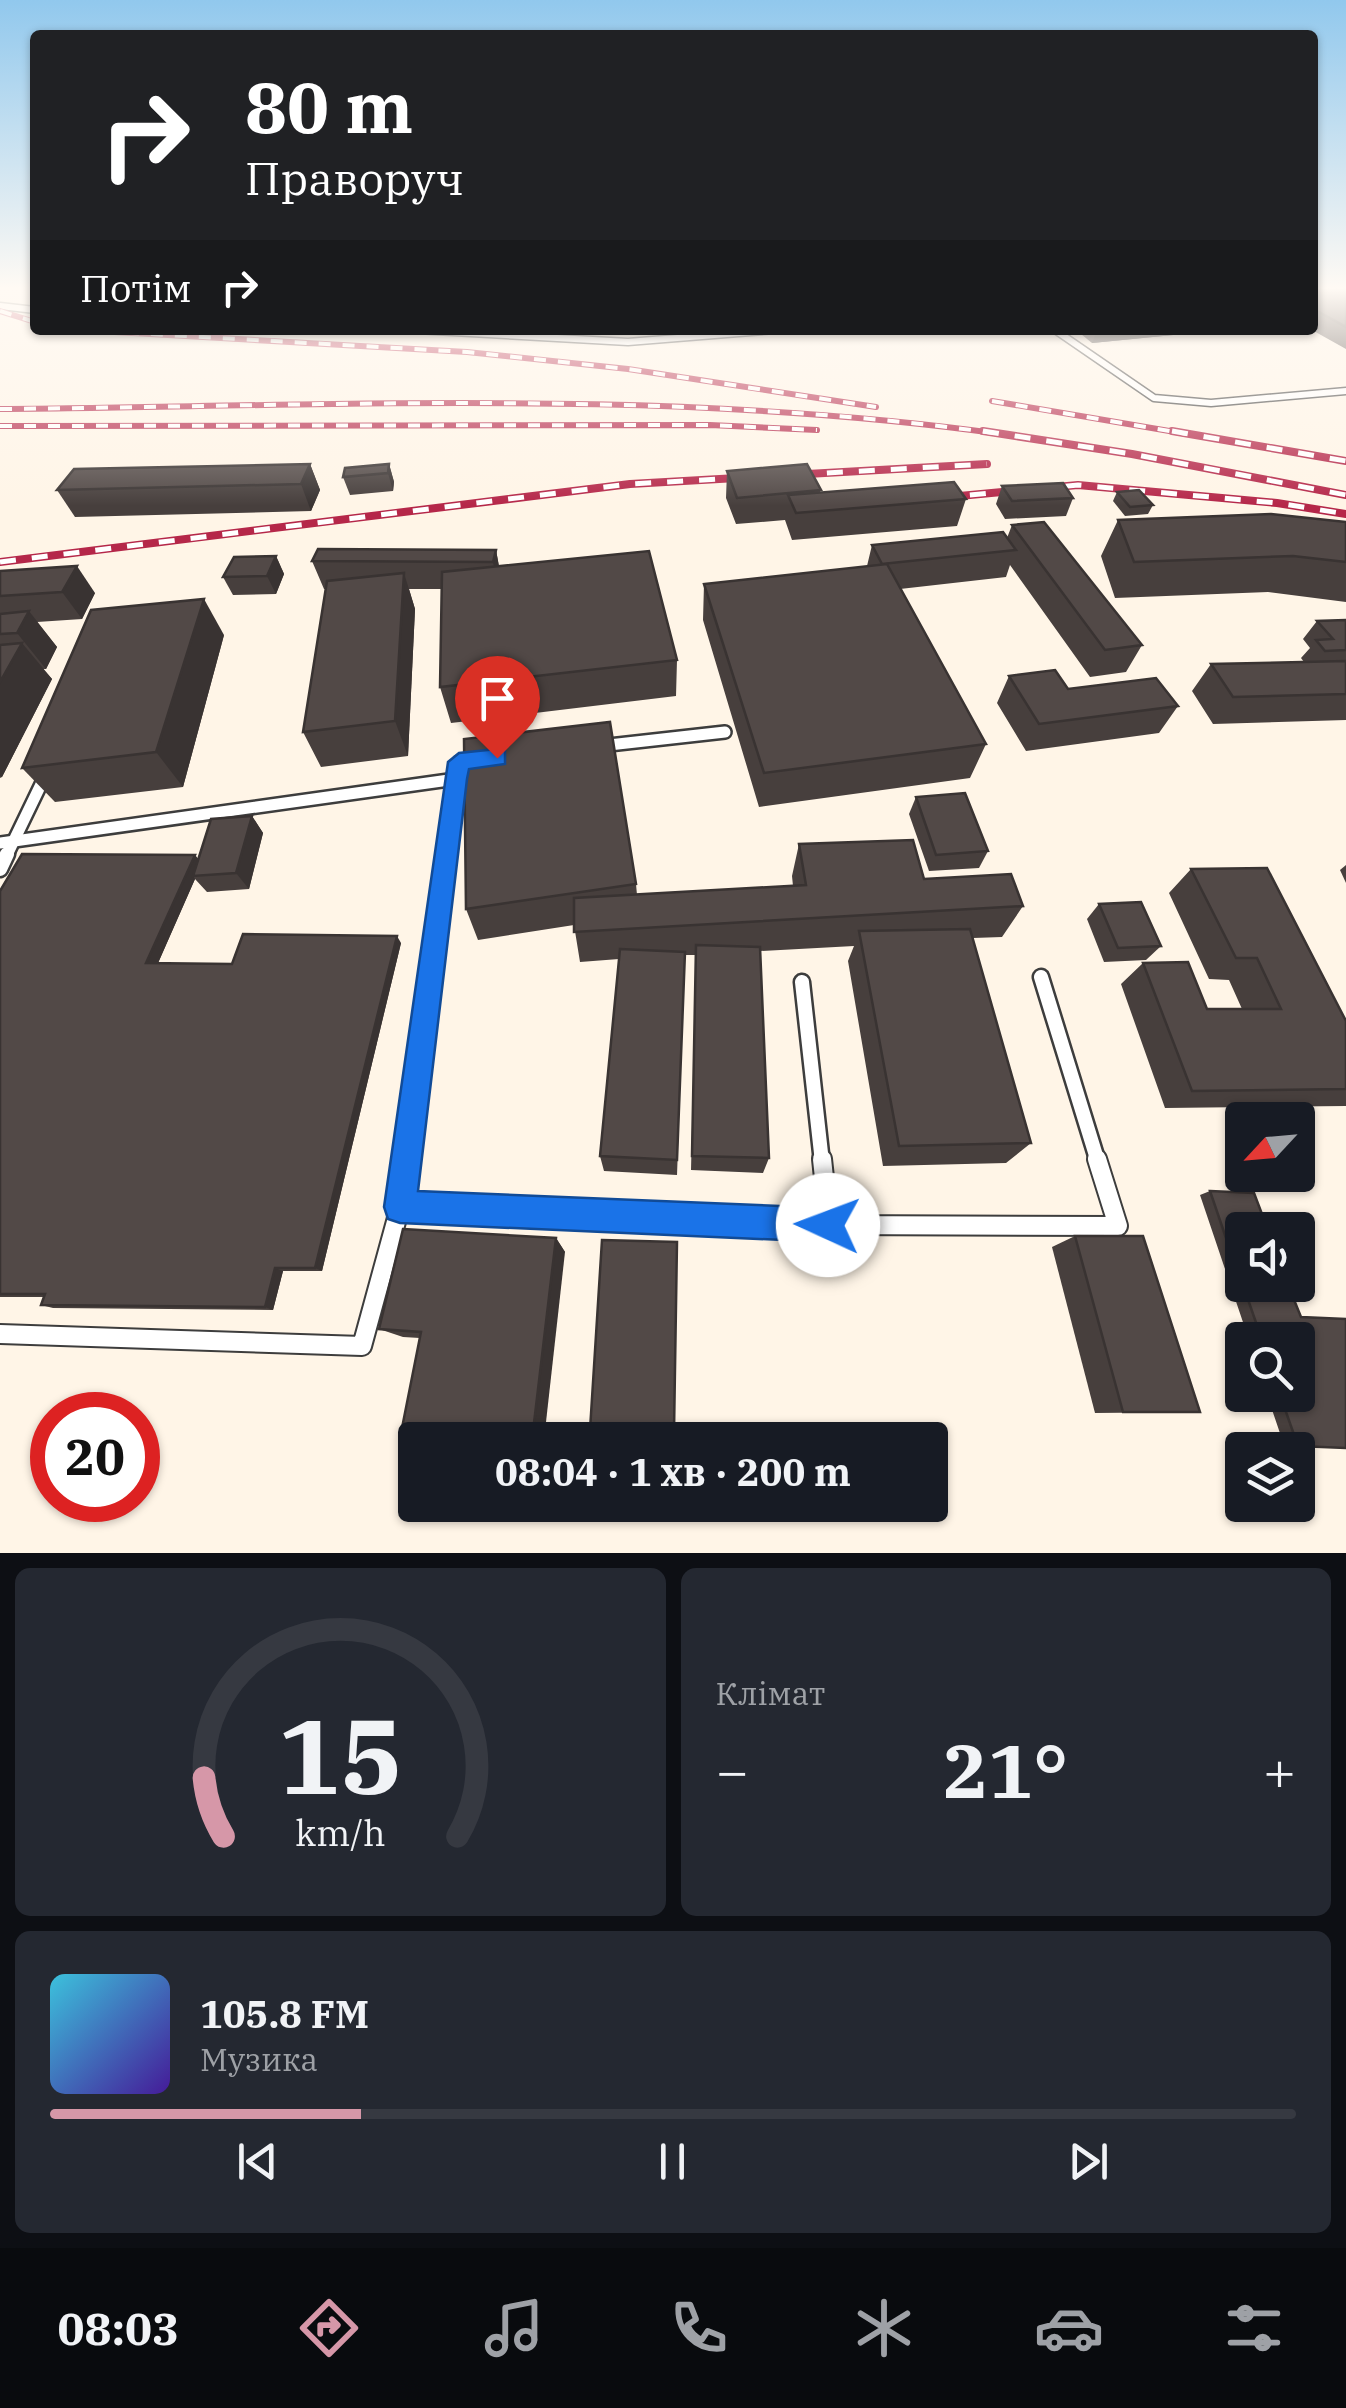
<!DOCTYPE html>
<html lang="uk">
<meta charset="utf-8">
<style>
:root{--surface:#171b24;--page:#242831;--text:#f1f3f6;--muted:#9ea1a6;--line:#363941;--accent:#d697a8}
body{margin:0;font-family:"IBM Plex Serif",serif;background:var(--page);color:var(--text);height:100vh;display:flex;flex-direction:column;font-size:38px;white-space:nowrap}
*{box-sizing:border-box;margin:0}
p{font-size:32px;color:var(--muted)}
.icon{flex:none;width:55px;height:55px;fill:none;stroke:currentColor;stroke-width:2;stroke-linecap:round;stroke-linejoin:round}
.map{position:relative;height:1553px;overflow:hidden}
.sheet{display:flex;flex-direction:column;gap:15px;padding:15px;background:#0d0f14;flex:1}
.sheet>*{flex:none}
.top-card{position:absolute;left:30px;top:30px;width:1288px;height:305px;border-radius:10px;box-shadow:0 2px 8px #0004;background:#202124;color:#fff;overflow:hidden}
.needle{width:65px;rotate:244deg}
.controls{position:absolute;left:1225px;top:1102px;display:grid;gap:20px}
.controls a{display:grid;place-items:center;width:90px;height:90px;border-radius:10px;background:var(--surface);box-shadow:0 2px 8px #0004;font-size:50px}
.speed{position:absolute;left:30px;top:1392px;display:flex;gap:20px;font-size:50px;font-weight:700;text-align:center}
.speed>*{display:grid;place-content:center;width:130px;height:130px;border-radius:50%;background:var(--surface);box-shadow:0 2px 8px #0004;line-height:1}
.speed .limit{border:15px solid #d22;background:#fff;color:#111}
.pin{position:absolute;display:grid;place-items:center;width:85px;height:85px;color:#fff;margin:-102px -42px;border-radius:50% 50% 50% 0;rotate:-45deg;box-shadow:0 0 10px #0007}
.pin .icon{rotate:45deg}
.me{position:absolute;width:110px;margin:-55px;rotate:272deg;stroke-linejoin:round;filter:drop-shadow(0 0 8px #0008)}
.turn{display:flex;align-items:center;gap:35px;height:210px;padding:0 50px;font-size:45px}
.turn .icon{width:130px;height:130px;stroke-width:2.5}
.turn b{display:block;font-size:70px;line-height:85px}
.then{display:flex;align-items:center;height:95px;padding:0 50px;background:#0003;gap:20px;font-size:38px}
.big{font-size:75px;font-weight:700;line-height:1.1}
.sheet .widget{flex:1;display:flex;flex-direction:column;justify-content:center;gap:15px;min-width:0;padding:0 35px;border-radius:15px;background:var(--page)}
.sheet .dial{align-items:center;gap:0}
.dial svg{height:260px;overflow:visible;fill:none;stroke:var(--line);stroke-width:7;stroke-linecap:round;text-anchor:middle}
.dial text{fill:var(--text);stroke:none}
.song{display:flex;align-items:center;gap:30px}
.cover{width:120px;height:120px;border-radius:15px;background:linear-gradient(135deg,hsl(190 70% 55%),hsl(260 70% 35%))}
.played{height:10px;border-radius:5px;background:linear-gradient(90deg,var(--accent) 25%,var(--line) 25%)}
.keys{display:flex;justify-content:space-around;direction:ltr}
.heat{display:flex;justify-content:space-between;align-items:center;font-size:55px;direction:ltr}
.sheet .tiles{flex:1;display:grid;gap:15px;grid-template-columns:1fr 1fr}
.widget:last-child{grid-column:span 2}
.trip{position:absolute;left:398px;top:1422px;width:550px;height:100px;border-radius:10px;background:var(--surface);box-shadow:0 2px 8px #0004;font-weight:700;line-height:100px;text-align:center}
.menu{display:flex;height:160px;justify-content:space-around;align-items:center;background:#090b0e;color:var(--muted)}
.menu .icon{width:70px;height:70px}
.menu .on{color:var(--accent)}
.menu b{font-size:45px;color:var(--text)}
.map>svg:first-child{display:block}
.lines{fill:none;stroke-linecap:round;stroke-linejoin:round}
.lane-far3-casing{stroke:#3d3d3d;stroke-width:9}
.lane-far2-casing{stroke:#3d3d3d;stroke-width:16}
.lane-far1-casing{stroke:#3d3d3d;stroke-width:19}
.lane-casing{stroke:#3d3d3d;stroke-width:22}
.lane-far3{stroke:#fff;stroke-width:6}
.lane-far2{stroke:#fff;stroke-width:11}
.lane-far1{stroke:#fff;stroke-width:14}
.lane{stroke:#fff;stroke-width:18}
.rail-far1-casing{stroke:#b52749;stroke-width:6}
.rail-casing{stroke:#b52749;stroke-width:8}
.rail-far1{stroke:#fff;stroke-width:4;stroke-dasharray:12;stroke-linecap:butt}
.rail{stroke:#fff;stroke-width:5;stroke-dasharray:16;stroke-linecap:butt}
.wall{fill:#473f3d}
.shaded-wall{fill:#393332}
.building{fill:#524947;stroke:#393332;stroke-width:2.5}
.route{fill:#1a73e8;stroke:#114b97;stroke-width:2.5}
</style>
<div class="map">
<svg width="1346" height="1553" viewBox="0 0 1346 1553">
<rect width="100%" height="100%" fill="#fff5e7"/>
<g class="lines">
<g class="lane-far3-casing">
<g id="lane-far3">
<path d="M0,306l35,4"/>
<path d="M417,330l211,12 147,-12"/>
<path d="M1055,330l99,68 57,5 135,-12"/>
</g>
</g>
<g class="lane-far2-casing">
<g id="lane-far2">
<path d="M600,746l125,-14"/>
<path d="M0,843l456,-64 3,-17 18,-2"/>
<path d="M6,857l40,-83"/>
<path d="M446,857l10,-78"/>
</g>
</g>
<g class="lane-far1-casing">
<g id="lane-far1">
<path d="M0,869l7,-15"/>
<path d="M1041,977l57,185"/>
<path d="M802,982l20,180"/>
<path d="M406,1162l40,-308"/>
</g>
</g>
<g class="lane-casing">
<g id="lane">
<path d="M822,1159l7,66"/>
<path d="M400,1207l429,18 289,1 -21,-67"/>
<path d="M0,1334l362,12 38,-139 6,-48"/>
</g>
</g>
<use href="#lane-far3" class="lane-far3"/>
<use href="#lane-far2" class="lane-far2"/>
<use href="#lane-far1" class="lane-far1"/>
<use href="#lane" class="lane"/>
<g class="rail-far1-casing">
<g id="rail-far1">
<path d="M0,311l35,11"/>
<path d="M79,330l388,22 161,17 248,38"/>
<path d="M992,401l195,33"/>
<path d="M0,409c334,-3 670,-21 1002,25"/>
<path d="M0,426l710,-1 107,5"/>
</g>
</g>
<g class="rail-casing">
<g id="rail">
<path d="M983,431l149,23 214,41"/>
<path d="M1172,431l174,30"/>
<path d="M938,498l140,-13 199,18 69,11"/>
<path d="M0,562l630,-78 357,-20"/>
</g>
</g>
<use href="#rail-far1" class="rail-far1"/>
<use href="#rail" class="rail"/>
</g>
<g class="wall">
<path d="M1312,289h34v60l-34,-19z"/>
<path d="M597,330h51l-50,4z"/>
<path d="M1076,330h148l-132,13z"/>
<path d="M310,464l10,26 -9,21 -236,6 -18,-27z"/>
<path d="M389,464l5,18 -1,9 -43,4 -7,-18z"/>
<path d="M727,471l94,19 -1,2 146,7 -9,27 -165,14 -7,-20 -49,4 -10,-26z"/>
<path d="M1002,486l71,12 -7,18 -61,3 -9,-15z"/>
<path d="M1117,492l36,13 -5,9 -23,2 -12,-15z"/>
<path d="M1118,520l228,2v80l-78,-10 -153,6 -14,-42z"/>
<path d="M1012,525l130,120 -16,27 -36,5 -80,-112 -4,12 -106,12 86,155 -16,34 -211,29 -56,-187 1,-36 163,-18 5,-21 135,-7z"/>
<path d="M496,550l3,17 178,93 -1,36 -225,27 -11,-36 2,-98h-33l6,20 -7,147 -87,11 -18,-35 23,-143h-2l-12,-28z"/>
<path d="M276,556l8,18 -8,20 -43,1 -10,-18z"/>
<path d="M0,571l95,22 -13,26 -45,3 20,25 -11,22h-3l9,10 -50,98 -2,1z"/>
<path d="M1346,620v100l-133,4 -21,-33 19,-27 93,-2 -3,-4 9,-10 -7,-9 14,-18z"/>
<path d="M224,635l-41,152 -128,15 -33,-34z"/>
<path d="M1009,676l59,13 110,17 -19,27 -133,18 -29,-48z"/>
<path d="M916,797l72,54 -9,17 -50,3 -20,-57z"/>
<path d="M252,816l11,17 -14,56 -42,3 -12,-13 -37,84 74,1 169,-21 -79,328h-39l-10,39 -220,-2 -12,-3 3,-8h-44v-406l195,-36 3,4z"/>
<path d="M799,844l224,62 -21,31 -29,1 58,205 -25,20 -123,3 -35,-205 6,-15 -94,5 9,207 -6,15 -72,-3 5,-215h-11l-8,220 -73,-4 -4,-15 19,-197 -39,3 -6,-37 -96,15 -12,-31 170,-25 1,11 156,-9 -1,-10z"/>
<path d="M1346,865v18l-6,-13z"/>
<path d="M1191,869l155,152v85l-181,2 -44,-124 22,-21 64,46h35l-13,-29 -20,-1 -40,-86z"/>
<path d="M1099,904l62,42 -15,14 -42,2 -17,-43z"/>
<path d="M1210,1191l91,126 45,131 -62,-3 -17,-50h31v-55h-49l-49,-145z"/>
<path d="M1075,1236l125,176 -105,1 -43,-166z"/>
<path d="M556,1238l9,14 -145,86 -17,-1 -24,-8z"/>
</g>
<g class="shaded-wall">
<path d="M1097,330h127l-132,13z"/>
<path d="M310,464l10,26 -9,21 -10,-27z"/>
<path d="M389,464l5,18 -1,9 -5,-18z"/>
<path d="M496,550l5,27 -3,12 -5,-27z"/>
<path d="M276,556l8,18 -8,20 -9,-18z"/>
<path d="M77,566l18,27 -13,26 -20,-27z"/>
<path d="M404,573l11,36 -7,147 -13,-35z"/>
<path d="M204,599l20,36 -41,152 -27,-35z"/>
<path d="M29,611l28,36 -11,22 -29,-36z"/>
<path d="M22,643l30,36 -50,98 -2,-1v-94z"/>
<path d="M252,816l11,17 -14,56 -13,-16z"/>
<path d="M195,855l7,9 -9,12 2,3 -40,91 -9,-7z"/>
<path d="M397,936l4,7 -79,328 -7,-3z"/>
<path d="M556,1238l9,14 -21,188h-12z"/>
<path d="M275,1268l8,3 -10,39 -8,-3z"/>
</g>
<g class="building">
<path d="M1312,289h34v38l-34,-19z"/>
<path d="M310,464l-9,20 -244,6 17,-21z"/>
<path d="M389,464l-1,9 -45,4 2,-9z"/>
<path d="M807,464l14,26 -84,8 -10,-27z"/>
<path d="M954,482l12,17 -170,14 -8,-18z"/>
<path d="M1063,483l10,15 -61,3 -10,-15z"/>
<path d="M1139,490l14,15 -23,2 -13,-15z"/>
<path d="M1271,514l75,8v40l-53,-6 -159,6 -16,-42z"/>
<path d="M1044,522l98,123 -37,5 -93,-125z"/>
<path d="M1003,532l13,18 -134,14 -10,-19z"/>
<path d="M318,549l178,1 -3,12 -181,-1z"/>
<path d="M649,551l28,109 -237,27 2,-115z"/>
<path d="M276,556l-9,20 -44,1 11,-20z"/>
<path d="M887,564l99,180 -222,29 -60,-189z"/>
<path d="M77,566l-15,26 -62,4v-25z"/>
<path d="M404,573l-9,148 -92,11 24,-151z"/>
<path d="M204,599l-48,153 -134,16 69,-158z"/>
<path d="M29,611l-12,22 -17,1v-20z"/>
<path d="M1346,620v30l-21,1 -9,-11 17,-1 -16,-18z"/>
<path d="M22,643l-22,39v-37z"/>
<path d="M1346,661v33l-113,3 -22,-33z"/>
<path d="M1055,670l13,19 88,-11 22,28 -139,18 -30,-48z"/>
<path d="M610,722l26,162 -170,25 -2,-170z"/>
<path d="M965,793l23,58 -52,4 -20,-58z"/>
<path d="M252,816l-16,57 -43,3 18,-57z"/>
<path d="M913,840l11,39 87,-5 12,32 -449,26v-34l232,-13 -7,-41z"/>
<path d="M22,854l173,1 -49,108 86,1 11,-30 154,2 -82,332h-40l-10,39 -224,-2 4,-11h-45v-403z"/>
<path d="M1267,868l79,153v68l-154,2 -49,-128 45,-1 19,47h74l-24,-51h-21l-45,-89z"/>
<path d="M1141,902l20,44 -43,2 -19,-44z"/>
<path d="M970,929l61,214 -132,3 -40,-215z"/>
<path d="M696,945l64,2 9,211 -77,-2z"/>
<path d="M620,949l65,3 -8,208 -77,-4z"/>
<path d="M1210,1191l44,2 14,37h-26v55z"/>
<path d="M403,1229l153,9 -24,202 -131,-7 20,-101 -42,-3z"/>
<path d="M1075,1236h68l57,176h-77z"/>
<path d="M602,1240l75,2 -3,190 -84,-2z"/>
<path d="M1243,1285h45l13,32 45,2v129l-48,-2 -18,-51h18v-55h-36z"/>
</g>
<linearGradient id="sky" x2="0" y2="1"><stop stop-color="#91c8ed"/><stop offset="0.57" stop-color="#fffaf4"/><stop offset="1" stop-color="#fffaf4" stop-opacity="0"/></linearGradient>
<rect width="1346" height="506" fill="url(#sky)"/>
<path class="route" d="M497,749l8,2v13l-36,5 -2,10 -49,412 410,17 12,5 5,12 -5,12 -12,5 -428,-19 -12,-4 -4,-12 64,-445 11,-9z"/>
</svg>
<div class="controls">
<a><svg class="needle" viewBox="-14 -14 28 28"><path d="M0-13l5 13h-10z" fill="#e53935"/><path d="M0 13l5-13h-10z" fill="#9ea1a6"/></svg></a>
<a><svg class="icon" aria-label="sound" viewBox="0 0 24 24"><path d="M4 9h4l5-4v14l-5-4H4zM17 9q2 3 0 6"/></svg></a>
<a><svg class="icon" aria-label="search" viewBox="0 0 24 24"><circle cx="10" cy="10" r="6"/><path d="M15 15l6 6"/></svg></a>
<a><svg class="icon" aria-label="layers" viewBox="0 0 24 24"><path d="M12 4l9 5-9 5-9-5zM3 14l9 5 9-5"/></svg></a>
</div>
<div class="speed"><div class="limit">20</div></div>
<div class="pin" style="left:497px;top:758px;background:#d93025"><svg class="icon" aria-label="arrive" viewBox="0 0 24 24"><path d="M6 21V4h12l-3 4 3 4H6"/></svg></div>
<svg class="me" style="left:828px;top:1225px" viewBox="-20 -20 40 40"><circle r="19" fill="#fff"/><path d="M0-13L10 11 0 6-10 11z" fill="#1a73e8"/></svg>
<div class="trip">08:04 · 1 хв · 200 m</div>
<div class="top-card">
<div class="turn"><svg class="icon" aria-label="right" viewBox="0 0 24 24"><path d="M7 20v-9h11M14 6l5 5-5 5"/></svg><div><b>80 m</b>Праворуч</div></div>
<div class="then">Потім<svg class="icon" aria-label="right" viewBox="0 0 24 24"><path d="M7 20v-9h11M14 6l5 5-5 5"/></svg></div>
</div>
</div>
<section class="sheet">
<div class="tiles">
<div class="widget dial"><svg viewBox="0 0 100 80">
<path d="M14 69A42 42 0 1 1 86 69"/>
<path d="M14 69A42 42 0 0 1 8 51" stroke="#d697a8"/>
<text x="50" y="56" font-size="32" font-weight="700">15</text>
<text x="50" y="72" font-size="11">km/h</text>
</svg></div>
<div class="widget"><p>Клімат</p>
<div class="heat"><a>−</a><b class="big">21°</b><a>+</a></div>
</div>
<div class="widget">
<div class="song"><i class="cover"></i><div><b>105.8 FM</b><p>Музика</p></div></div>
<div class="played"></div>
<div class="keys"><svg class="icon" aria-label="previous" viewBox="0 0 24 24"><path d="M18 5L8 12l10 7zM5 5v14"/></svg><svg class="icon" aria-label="pause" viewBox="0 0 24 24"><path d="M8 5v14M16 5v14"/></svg><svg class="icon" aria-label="next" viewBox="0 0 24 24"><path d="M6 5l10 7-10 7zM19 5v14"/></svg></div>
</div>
</div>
</section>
<nav class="menu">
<b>08:03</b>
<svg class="icon on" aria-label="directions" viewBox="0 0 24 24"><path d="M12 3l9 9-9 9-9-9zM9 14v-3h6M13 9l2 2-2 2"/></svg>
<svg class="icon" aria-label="music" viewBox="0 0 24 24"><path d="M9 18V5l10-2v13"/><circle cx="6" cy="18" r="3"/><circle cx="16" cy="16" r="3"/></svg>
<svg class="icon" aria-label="phone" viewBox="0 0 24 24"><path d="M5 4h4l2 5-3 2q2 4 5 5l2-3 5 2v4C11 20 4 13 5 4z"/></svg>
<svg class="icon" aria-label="climate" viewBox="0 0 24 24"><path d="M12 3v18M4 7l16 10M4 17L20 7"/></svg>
<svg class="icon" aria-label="car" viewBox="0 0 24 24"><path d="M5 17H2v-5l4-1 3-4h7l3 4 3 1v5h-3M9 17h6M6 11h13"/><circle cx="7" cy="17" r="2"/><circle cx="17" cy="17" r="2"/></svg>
<svg class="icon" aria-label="filters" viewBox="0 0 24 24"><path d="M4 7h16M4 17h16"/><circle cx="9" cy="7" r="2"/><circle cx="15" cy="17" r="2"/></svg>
</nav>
